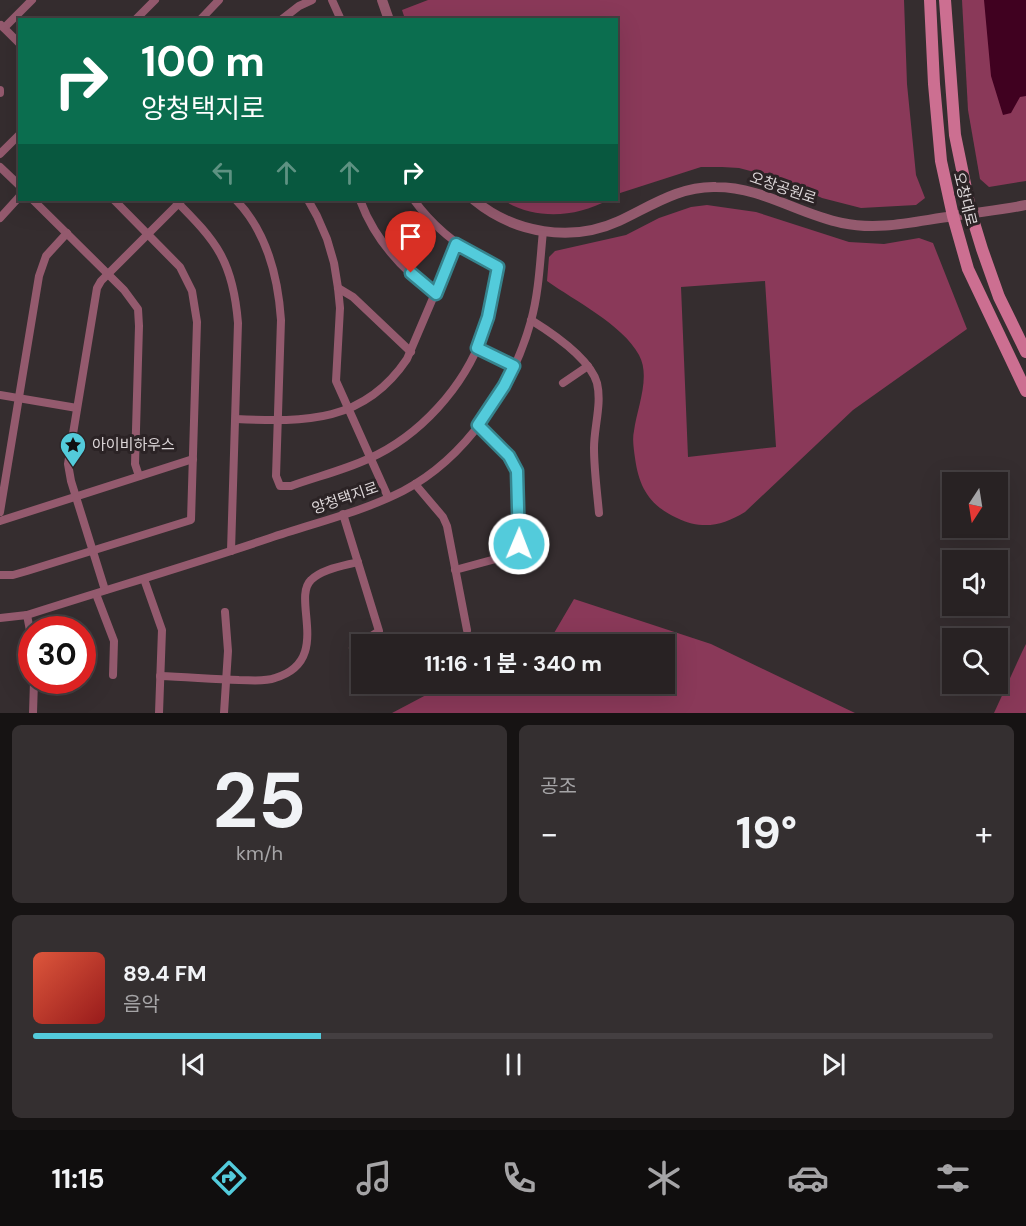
<!DOCTYPE html>
<html lang="ko">
<meta charset="utf-8">
<style>
:root{--surface:#282223;--page:#342f30;--text:#f1f3f6;--muted:#a5a4a6;--line:#443f41;--accent:#53cbdb}
body{margin:0;font-family:"DM Sans","Noto Sans KR",sans-serif;background:var(--page);color:var(--text);height:100vh;display:flex;flex-direction:column;font-size:22px;white-space:nowrap}
*{box-sizing:border-box;margin:0}
p{font-size:20px;color:var(--muted)}
.icon{flex:none;width:33px;height:33px;fill:none;stroke:currentColor;stroke-width:2;stroke-linecap:round;stroke-linejoin:round}
.map{position:relative;height:713px;overflow:hidden}
.panel{display:flex;flex-direction:column;gap:12px;padding:12px;background:#161313;flex:1}
.panel>*{flex:none}
.guide{position:absolute;left:18px;top:18px;width:600px;height:183px;border-radius:0px;box-shadow:0 6px 24px #0002,0 0 0 2px var(--line);background:#0b6e4f;color:#fff;overflow:hidden}
.needle{width:39px;rotate:192deg}
.buttons{position:absolute;left:942px;top:472px;display:grid;gap:12px}
.buttons a{display:grid;place-items:center;width:66px;height:66px;border-radius:0px;background:var(--surface);box-shadow:0 6px 24px #0002,0 0 0 2px var(--line);font-size:30px}
.speed{position:absolute;left:18px;top:616px;display:flex;gap:12px;font-size:30px;font-weight:700;text-align:center}
.speed>*{display:grid;place-content:center;width:78px;height:78px;border-radius:50%;background:var(--surface);box-shadow:0 6px 24px #0002,0 0 0 2px var(--line);line-height:1}
.speed .limit{border:9px solid #d22;background:#fff;color:#111}
.pin{position:absolute;display:grid;place-items:center;width:51px;height:51px;color:#fff;margin:-62px -26px;border-radius:50% 50% 50% 0;rotate:-45deg;box-shadow:0 0 6px #0007}
.pin .icon{rotate:45deg}
.me{position:absolute;width:66px;margin:-33px;rotate:1deg;stroke-linejoin:round;filter:drop-shadow(0 0 4px #0008)}
.turn{display:flex;align-items:center;gap:21px;height:126px;padding:0 24px;font-size:27px}
.turn .icon{width:78px;height:78px;stroke-width:2.5}
.turn b{display:block;font-size:42px;line-height:51px}
.lanes{display:flex;align-items:center;height:57px;padding:0 24px;background:#0003;justify-content:center;gap:30px;direction:ltr}
.lanes .off{opacity:.35}
.big{font-size:45px;font-weight:700;line-height:1.1}
.panel .card{flex:1;display:flex;flex-direction:column;justify-content:center;gap:9px;min-width:0;padding:0 21px;border-radius:9px;background:var(--page)}
.panel .dial{align-items:center;gap:0}
.dial b{font-size:78px;line-height:1}
.song{display:flex;align-items:center;gap:18px}
.cover{width:72px;height:72px;border-radius:9px;background:linear-gradient(135deg,hsl(10 70% 55%),hsl(0 70% 35%))}
.played{height:6px;border-radius:3px;background:linear-gradient(90deg,var(--accent) 30%,var(--line) 30%)}
.keys{display:flex;justify-content:space-around;direction:ltr}
.heat{display:flex;justify-content:space-between;align-items:center;font-size:33px;direction:ltr}
.panel .tiles{flex:1;display:grid;gap:12px;grid-template-columns:1fr 1fr}
.card:last-child{grid-column:span 2}
.trip{position:absolute;left:351px;top:634px;width:324px;height:60px;border-radius:0px;background:var(--surface);box-shadow:0 6px 24px #0002,0 0 0 2px var(--line);font-weight:700;line-height:60px;text-align:center}
.tabs{display:flex;height:96px;justify-content:space-around;align-items:center;background:#100e0e;color:var(--muted)}
.tabs .icon{width:42px;height:42px}
.tabs .active{color:var(--accent)}
.tabs b{font-size:27px;color:var(--text)}
.map>svg:first-child{display:block}
.green{fill:#8a3959;fill-rule:evenodd}
.water{fill:#400120}
.lines{fill:none;stroke-linecap:round;stroke-linejoin:round}
.minor{stroke:#945a6e;stroke-width:8}
.tertiary{stroke:#945a6e;stroke-width:10}
.secondary{stroke:#cc6f91;stroke-width:12}
.route-casing{stroke:#36848e;stroke-width:15}
.route{stroke:#53cbdb;stroke-width:10}
.labels{text-anchor:middle;dominant-baseline:central;stroke-width:6;stroke-linejoin:round;paint-order:stroke}
.street-label{font-size:15px;fill:#dcd6d8;stroke:#2b2325}
.poi-label{font-size:15px;fill:#dcd6d8;stroke:#2b2325;text-anchor:start}
</style>
<div class="map">
<svg width="1026" height="713" viewBox="0 0 1026 713">
<rect width="100%" height="100%" fill="#352d2f"/>
<g class="green">
<path d="M428,0h476l3,84 9,91 9,23 -9,7 -55,3 -39,-10 -23,-11 -37,-13 -23,-6 -17,-1h-21l-84,27 -1,-174 -211,-1 -3,-9z"/>
<path d="M962,0h64v181l-37,6 -9,-8 -12,-69z"/>
<path d="M503,200h105c-33,18 -74,20 -105,0z"/>
<path d="M707,205l49,7 93,30 35,2 35,-6 14,5 34,86 -114,81 -108,102c-23,14 -43,18 -68,6 -28,-13 -38,-31 -42,-60 -1,-8 -3,-19 -1,-27 3,-23 17,-54 5,-76 -17,-31 -64,-54 -92,-74l2,-24 6,-6 71,-16 33,-17 32,-11zM765,281l11,166 -88,10 -7,-170z"/>
<path d="M574,599l137,45 144,69h-463l53,-28 219,-1v-39h-117z"/>
<path d="M1026,644v69h-32l28,-61z"/>
</g>
<path class="water" d="M984,0h42v96l-6,1 -9,16 -8,2 -12,-39z"/>
<g class="lines">
<g class="minor">
<path d="M332,0l9,20"/>
<path d="M135,20l20,-20"/>
<path d="M200,20l19,-20"/>
<path d="M281,20l18,-14 13,-6"/>
<path d="M1,25l19,19"/>
<path d="M4,28l28,-28"/>
<path d="M0,90v3"/>
<path d="M0,154l20,-20"/>
<path d="M0,167l20,19"/>
<path d="M33,200l91,90 14,19 1,17 -4,138 4,12"/>
<path d="M175,200c42,42 58,61 63,123l-7,228"/>
<path d="M236,200c31,32 42,76 45,120l-5,156 4,10h11c25,-9 53,-16 77,-27 52,-23 96,-72 115,-125 8,-21 11,-44 15,-67 -34,-16 -62,-36 -84,-67"/>
<path d="M308,200l9,16 10,23 7,24 4,25 2,20 -4,73 52,116"/>
<path d="M360,200c14,38 42,70 76,94"/>
<path d="M0,218l20,-22"/>
<path d="M338,288l15,9 58,55"/>
<path d="M531,320c21,13 59,39 66,63 5,21 -3,44 -3,65 0,21 3,43 5,65"/>
<path d="M477,348l37,18"/>
<path d="M563,383l25,-17"/>
<path d="M0,395l77,13"/>
<path d="M236,419c70,3 128,4 171,-60l49,-115"/>
<path d="M415,484l28,33 4,9 20,104"/>
<path d="M0,512l39,-236 7,-20 21,-23"/>
<path d="M343,514l36,117 -26,17"/>
<path d="M0,521l193,-62"/>
<path d="M455,570l55,-15 6,-5 4,-12 -3,-67 -8,-14 -31,-32"/>
<path d="M0,575h13l14,-4 164,-51 6,-198 -5,-31 -12,-24 -66,-67"/>
<path d="M144,579l18,51 -3,83"/>
<path d="M105,590l-34,-109 -3,-17 29,-176 4,-7 81,-81"/>
<path d="M96,594l18,47 -1,34"/>
<path d="M27,615l5,26"/>
<path d="M0,618l27,-3c81,-26 163,-50 243,-77 44,-15 92,-26 133,-47 63,-33 109,-102 128,-170 8,-29 9,-60 12,-90"/>
<path d="M160,676c26,1 52,3 79,4 12,0 25,2 36,-2 58,-17 16,-79 36,-98 11,-11 32,-14 47,-18"/>
<path d="M33,713l1,-32"/>
<path d="M224,713l4,-62 -3,-39"/>
</g>
<g class="tertiary">
<path d="M382,0l7,20"/>
<path d="M474,200c40,33 97,43 145,21 32,-15 60,-35 97,-34 46,0 82,27 126,36 38,8 74,-2 112,-7 24,-4 48,-6 72,-11"/>
</g>
<g class="secondary">
<path d="M930,0l4,84 7,77 12,55 15,53 58,122"/>
<path d="M945,0l10,135 16,78 11,36 17,48 27,55"/>
</g>
</g>
<g class="lines">
<g class="route-casing">
<path id="route" d="M411,273l25,21 20,-50 42,23 -10,50 -11,31 37,18 -10,20 -26,39 31,31 8,15 2,73"/>
</g>
<use href="#route" class="route"/>
</g>
<defs>
<g id="sight-pin" transform="scale(1.35)"><path d="M0 17L-7.5 6A9.5 9.5 0 1 1 7.5 6Z" fill="#53cbdb" stroke="#2b2325"/><path d="M0-6L1.8-2.2L6-1.7L2.9 1.2L3.7 5.4L0 3.3L-3.7 5.4L-2.9 1.2L-6-1.7L-1.8-2.2Z" fill="#111"/></g>
</defs>
<g fill-rule="evenodd">
<use href="#sight-pin" x="73" y="445"/>
</g>
<g class="labels">
<g class="street-label">
<text transform="translate(783 188) rotate(19)">오창공원로</text>
<text transform="translate(965 199) rotate(76)">오창대로</text>
<text transform="translate(345 498) rotate(-19)">양청택지로</text>
</g>
<g class="poi-label">
<text x="92" y="445">아이비하우스</text>
</g>
</g>
</svg>
<div class="buttons">
<a><svg class="needle" viewBox="-14 -14 28 28"><path d="M0-13l5 13h-10z" fill="#e53935"/><path d="M0 13l5-13h-10z" fill="#a5a4a6"/></svg></a>
<a><svg class="icon" aria-label="sound" viewBox="0 0 24 24"><path d="M4 9h4l5-4v14l-5-4H4zM17 9q2 3 0 6"/></svg></a>
<a><svg class="icon" aria-label="search" viewBox="0 0 24 24"><circle cx="10" cy="10" r="6"/><path d="M15 15l6 6"/></svg></a>
</div>
<div class="speed"><div class="limit">30</div></div>
<div class="pin" style="left:411px;top:273px;background:#d93025"><svg class="icon" aria-label="arrive" viewBox="0 0 24 24"><path d="M6 21V4h12l-3 4 3 4H6"/></svg></div>
<svg class="me" style="left:519px;top:544px" viewBox="-20 -20 40 40"><circle r="17" fill="#53cbdb" stroke="#fff" stroke-width="3"/><path d="M0-11L8 9 0 5-8 9z" fill="#fff"/></svg>
<div class="trip">11:16 · 1 분 · 340 m</div>
<div class="guide">
<div class="turn"><svg class="icon" aria-label="right" viewBox="0 0 24 24"><path d="M7 20v-9h11M14 6l5 5-5 5"/></svg><div><b>100 m</b>양청택지로</div></div>
<div class="lanes"><svg class="icon off" aria-label="left" viewBox="0 0 24 24"><path d="M17 20v-9H6M10 6l-5 5 5 5"/></svg><svg class="icon off" aria-label="ahead" viewBox="0 0 24 24"><path d="M12 20V5M6 11l6-6 6 6"/></svg><svg class="icon off" aria-label="ahead" viewBox="0 0 24 24"><path d="M12 20V5M6 11l6-6 6 6"/></svg><svg class="icon" aria-label="right" viewBox="0 0 24 24"><path d="M7 20v-9h11M14 6l5 5-5 5"/></svg></div>
</div>
</div>
<section class="panel">
<div class="tiles">
<div class="card dial"><b>25</b><p>km/h</p></div>
<div class="card"><p>공조</p>
<div class="heat"><a>−</a><b class="big">19°</b><a>+</a></div>
</div>
<div class="card">
<div class="song"><i class="cover"></i><div><b>89.4 FM</b><p>음악</p></div></div>
<div class="played"></div>
<div class="keys"><svg class="icon" aria-label="previous" viewBox="0 0 24 24"><path d="M18 5L8 12l10 7zM5 5v14"/></svg><svg class="icon" aria-label="pause" viewBox="0 0 24 24"><path d="M8 5v14M16 5v14"/></svg><svg class="icon" aria-label="next" viewBox="0 0 24 24"><path d="M6 5l10 7-10 7zM19 5v14"/></svg></div>
</div>
</div>
</section>
<nav class="tabs">
<b>11:15</b>
<svg class="icon active" aria-label="directions" viewBox="0 0 24 24"><path d="M12 3l9 9-9 9-9-9zM9 14v-3h6M13 9l2 2-2 2"/></svg>
<svg class="icon" aria-label="music" viewBox="0 0 24 24"><path d="M9 18V5l10-2v13"/><circle cx="6" cy="18" r="3"/><circle cx="16" cy="16" r="3"/></svg>
<svg class="icon" aria-label="phone" viewBox="0 0 24 24"><path d="M5 4h4l2 5-3 2q2 4 5 5l2-3 5 2v4C11 20 4 13 5 4z"/></svg>
<svg class="icon" aria-label="climate" viewBox="0 0 24 24"><path d="M12 3v18M4 7l16 10M4 17L20 7"/></svg>
<svg class="icon" aria-label="car" viewBox="0 0 24 24"><path d="M5 17H2v-5l4-1 3-4h7l3 4 3 1v5h-3M9 17h6M6 11h13"/><circle cx="7" cy="17" r="2"/><circle cx="17" cy="17" r="2"/></svg>
<svg class="icon" aria-label="filters" viewBox="0 0 24 24"><path d="M4 7h16M4 17h16"/><circle cx="9" cy="7" r="2"/><circle cx="15" cy="17" r="2"/></svg>
</nav>
